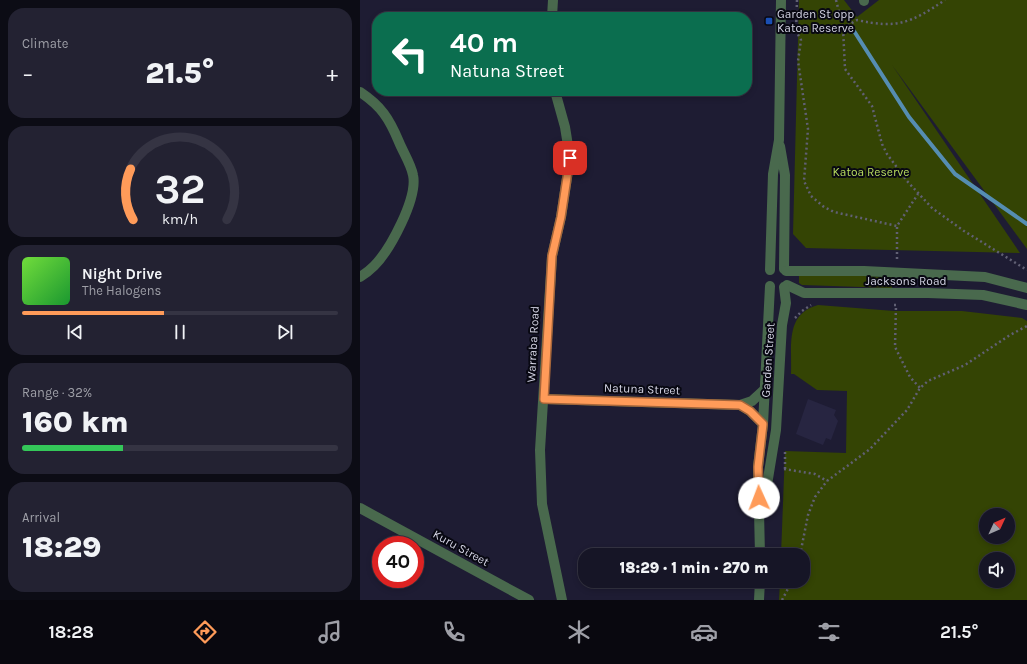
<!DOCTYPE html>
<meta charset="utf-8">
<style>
:root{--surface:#161526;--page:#232232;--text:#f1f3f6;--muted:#9e9fa7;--line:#353443;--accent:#ff9b59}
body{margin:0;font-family:Karla,sans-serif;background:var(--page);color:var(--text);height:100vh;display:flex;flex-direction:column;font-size:15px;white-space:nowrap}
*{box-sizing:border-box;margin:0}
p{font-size:13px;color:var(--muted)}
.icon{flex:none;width:22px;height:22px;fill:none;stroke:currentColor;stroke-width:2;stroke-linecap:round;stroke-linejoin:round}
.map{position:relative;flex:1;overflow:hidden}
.side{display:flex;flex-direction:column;gap:8px;padding:8px;background:#0c0c15;width:360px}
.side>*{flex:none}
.banner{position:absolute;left:12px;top:12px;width:380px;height:84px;border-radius:16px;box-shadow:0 2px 6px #0003,0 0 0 1px var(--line);background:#0b6e4f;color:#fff;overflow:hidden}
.needle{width:26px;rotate:46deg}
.tools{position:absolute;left:619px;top:508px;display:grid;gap:8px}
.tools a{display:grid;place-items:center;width:36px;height:36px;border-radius:50%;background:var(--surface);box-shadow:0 2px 6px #0003,0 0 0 1px var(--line);font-size:20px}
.speed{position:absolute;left:12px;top:536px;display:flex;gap:8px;font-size:20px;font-weight:700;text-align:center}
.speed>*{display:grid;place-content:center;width:52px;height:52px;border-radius:50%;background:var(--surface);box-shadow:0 2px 6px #0003,0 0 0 1px var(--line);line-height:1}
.speed .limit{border:6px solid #d22;background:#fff;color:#111}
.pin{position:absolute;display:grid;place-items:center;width:34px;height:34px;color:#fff;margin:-17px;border-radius:8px;box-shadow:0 2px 6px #0006}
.me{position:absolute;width:44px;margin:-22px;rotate:358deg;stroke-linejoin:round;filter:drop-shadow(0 0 3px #0008)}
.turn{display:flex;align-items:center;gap:14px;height:84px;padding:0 12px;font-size:18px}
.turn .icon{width:52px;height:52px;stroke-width:2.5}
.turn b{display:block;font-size:28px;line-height:34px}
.big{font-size:30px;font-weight:800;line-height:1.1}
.side .tile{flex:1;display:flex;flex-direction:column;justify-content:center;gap:6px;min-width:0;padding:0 14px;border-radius:16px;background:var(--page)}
.side .dial{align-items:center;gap:0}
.dial svg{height:104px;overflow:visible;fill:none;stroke:var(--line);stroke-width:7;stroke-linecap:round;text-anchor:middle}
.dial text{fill:var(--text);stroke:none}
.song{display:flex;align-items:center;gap:12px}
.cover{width:48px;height:48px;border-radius:6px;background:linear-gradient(135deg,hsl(100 70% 55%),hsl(130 70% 35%))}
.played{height:4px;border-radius:2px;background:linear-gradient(90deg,var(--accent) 45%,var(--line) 45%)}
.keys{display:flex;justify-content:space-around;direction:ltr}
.heat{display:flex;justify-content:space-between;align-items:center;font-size:22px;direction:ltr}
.charge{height:6px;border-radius:3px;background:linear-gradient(90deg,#34c759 32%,var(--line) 0)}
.trip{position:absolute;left:218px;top:548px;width:232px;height:40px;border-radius:16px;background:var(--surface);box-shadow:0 2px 6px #0003,0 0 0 1px var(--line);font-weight:800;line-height:40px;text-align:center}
.tabs{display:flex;height:64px;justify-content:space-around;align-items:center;background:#09080f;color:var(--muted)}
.tabs .icon{width:28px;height:28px}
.tabs .active{color:var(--accent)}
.tabs b{font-size:18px;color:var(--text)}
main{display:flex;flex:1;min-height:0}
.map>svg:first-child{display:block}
.built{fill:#272541}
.green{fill:#344404;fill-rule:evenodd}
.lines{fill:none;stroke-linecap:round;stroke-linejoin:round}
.stream{stroke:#558db2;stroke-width:4}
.path{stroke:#616074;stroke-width:2.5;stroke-dasharray:2 3;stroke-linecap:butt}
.minor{stroke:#49694d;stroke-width:10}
.route-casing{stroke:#a6653a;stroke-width:10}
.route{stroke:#ff9b59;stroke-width:7}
.transit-dot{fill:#1a4fb4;stroke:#080812;stroke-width:1.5}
.labels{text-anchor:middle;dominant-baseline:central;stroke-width:4;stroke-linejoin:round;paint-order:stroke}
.poi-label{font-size:12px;fill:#d2d2e2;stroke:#080812;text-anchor:start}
.park-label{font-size:12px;fill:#b8dd5f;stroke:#080812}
.street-label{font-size:12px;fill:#d2d2e2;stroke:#080812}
</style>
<main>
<section class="side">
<div class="tile"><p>Climate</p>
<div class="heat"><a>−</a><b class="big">21.5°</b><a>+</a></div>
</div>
<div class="tile dial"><svg viewBox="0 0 100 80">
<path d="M14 69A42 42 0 1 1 86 69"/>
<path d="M14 69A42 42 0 0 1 12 30" stroke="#ff9b59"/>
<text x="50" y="56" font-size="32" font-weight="700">32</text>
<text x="50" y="72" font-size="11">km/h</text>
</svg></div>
<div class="tile">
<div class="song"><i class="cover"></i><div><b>Night Drive</b><p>The Halogens</p></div></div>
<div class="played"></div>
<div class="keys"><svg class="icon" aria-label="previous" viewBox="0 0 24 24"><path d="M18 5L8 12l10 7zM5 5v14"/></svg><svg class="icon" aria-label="pause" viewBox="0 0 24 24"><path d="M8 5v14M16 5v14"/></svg><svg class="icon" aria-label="next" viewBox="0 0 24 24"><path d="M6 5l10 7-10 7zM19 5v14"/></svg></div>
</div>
<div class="tile"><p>Range · 32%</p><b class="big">160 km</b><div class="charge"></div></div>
<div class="tile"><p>Arrival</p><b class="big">18:29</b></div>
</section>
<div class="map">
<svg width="667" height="600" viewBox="0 0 667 600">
<rect width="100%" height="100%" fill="#1e1c33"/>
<path class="built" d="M448,399l28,11 -2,5 4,6 -7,19 -5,-2 -3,7 -27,-11z"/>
<g class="green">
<path d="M439,0h45l13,17 22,-17h148v249l-135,-184 128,188 -214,-5 -13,-14z"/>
<path d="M442,274l91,3 -1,11 -90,-3 -3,-2v-7z"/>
<path d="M458,305l76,6h68l60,7 5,3v279h-248l1,-19h23v-26h-22l4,-104 61,2 1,-62 -30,-1 -23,-16h-3c1,-29 -6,-60 27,-69zM626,515h22v22h-22zM626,559h22v22h-22z"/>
</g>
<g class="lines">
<path class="stream" d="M494,31l55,86 46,57 72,50"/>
<g class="path">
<path d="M437,0l-1,31 5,9 -3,21 10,68 -4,52 7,15 13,11 10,5 63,14"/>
<path d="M476,0l7,28 2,41 27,37 10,38 5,10 20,27 25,27 32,23 63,39"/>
<path d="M483,28l14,-8c40,9 54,3 88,-20"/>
<path d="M537,259v-33l21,-32"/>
<path d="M534,305h2l-1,42 15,30 10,11"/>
<path d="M435,318l7,-7 9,-6"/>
<path d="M424,469l31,5 12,7"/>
<path d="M425,469v-17"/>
<path d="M440,555l8,-40 7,-18 12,-16 43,-32 37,-39 13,-22 8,-7 37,-16 45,-30 17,-9"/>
<path d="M422,600l10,-19"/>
</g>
<g class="minor">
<path d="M504,0v1"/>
<path d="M192,17l1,-17"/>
<path d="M195,91l10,36 5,31 -9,59 -9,39 -12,194 2,54 20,96"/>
<path d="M0,92c21,14 29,26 39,50 4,10 12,22 14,33 5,23 -23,75 -39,91 -4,4 -9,8 -14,11"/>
<path d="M420,146l5,29 -1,94"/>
<path d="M410,270l3,-96 6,-34 2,-140"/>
<path d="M426,271h78l121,6 42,11"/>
<path d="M427,285l17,8h124l55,2 44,10"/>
<path d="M184,399l196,6 12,-4 12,-11"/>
<path d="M380,405l10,6 13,13"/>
<path d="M404,503l12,-73 6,-105 4,-22 -2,-16"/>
<path d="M0,508l169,92"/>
<path d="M400,555l-2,-88 5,-43 7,-138"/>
<path d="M399,600l1,-19"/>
</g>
</g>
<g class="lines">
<g class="route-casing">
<path id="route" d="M210,158l-9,59 -9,39 -8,143 196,6 10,6 13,13 -5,43 1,31"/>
</g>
<use href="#route" class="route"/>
</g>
<rect class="transit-dot" x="405" y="17" width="8" height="8" rx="2"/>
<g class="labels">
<g class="poi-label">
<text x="417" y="14">Garden St opp<tspan x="417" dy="14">Katoa Reserve</tspan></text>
</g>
<g class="park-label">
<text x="511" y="172">Katoa Reserve</text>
</g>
<g class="street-label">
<text x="546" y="281">Jacksons Road</text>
<text transform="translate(173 344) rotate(-87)">Warraba Road</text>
<text transform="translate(408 360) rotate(-86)">Garden Street</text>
<text transform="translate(282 389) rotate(2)">Natuna Street</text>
<text transform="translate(101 548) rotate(29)">Kuru Street</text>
</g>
</g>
</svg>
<div class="tools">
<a><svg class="needle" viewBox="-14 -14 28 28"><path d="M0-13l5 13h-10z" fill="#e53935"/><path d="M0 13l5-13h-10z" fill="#9e9fa7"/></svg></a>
<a><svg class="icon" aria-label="sound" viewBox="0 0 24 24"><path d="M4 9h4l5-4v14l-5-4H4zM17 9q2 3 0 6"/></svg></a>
</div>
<div class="speed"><div class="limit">40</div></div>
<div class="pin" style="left:210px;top:158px;background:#d93025"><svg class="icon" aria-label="arrive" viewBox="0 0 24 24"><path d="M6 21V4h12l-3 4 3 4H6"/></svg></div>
<svg class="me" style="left:399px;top:498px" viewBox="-20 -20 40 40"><circle r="19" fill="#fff"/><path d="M0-13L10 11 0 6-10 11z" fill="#ff9b59"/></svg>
<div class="trip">18:29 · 1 min · 270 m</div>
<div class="banner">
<div class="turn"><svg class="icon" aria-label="left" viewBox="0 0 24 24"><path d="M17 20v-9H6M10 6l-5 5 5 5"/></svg><div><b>40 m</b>Natuna Street</div></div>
</div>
</div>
</main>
<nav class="tabs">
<b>18:28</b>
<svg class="icon active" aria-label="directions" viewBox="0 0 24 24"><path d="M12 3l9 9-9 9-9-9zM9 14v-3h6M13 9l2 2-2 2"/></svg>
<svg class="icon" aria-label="music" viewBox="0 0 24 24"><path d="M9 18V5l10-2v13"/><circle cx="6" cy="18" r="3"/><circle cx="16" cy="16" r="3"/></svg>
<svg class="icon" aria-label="phone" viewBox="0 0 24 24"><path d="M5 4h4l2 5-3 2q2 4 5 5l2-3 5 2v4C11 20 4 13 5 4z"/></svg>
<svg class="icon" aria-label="climate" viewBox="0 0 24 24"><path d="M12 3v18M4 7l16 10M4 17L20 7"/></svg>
<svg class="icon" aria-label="car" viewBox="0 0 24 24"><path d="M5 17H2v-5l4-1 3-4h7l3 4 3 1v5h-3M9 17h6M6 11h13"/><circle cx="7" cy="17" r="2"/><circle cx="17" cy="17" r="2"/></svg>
<svg class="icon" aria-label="filters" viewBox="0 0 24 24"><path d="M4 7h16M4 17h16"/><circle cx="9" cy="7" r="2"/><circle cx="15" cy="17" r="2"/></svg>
<b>21.5°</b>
</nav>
